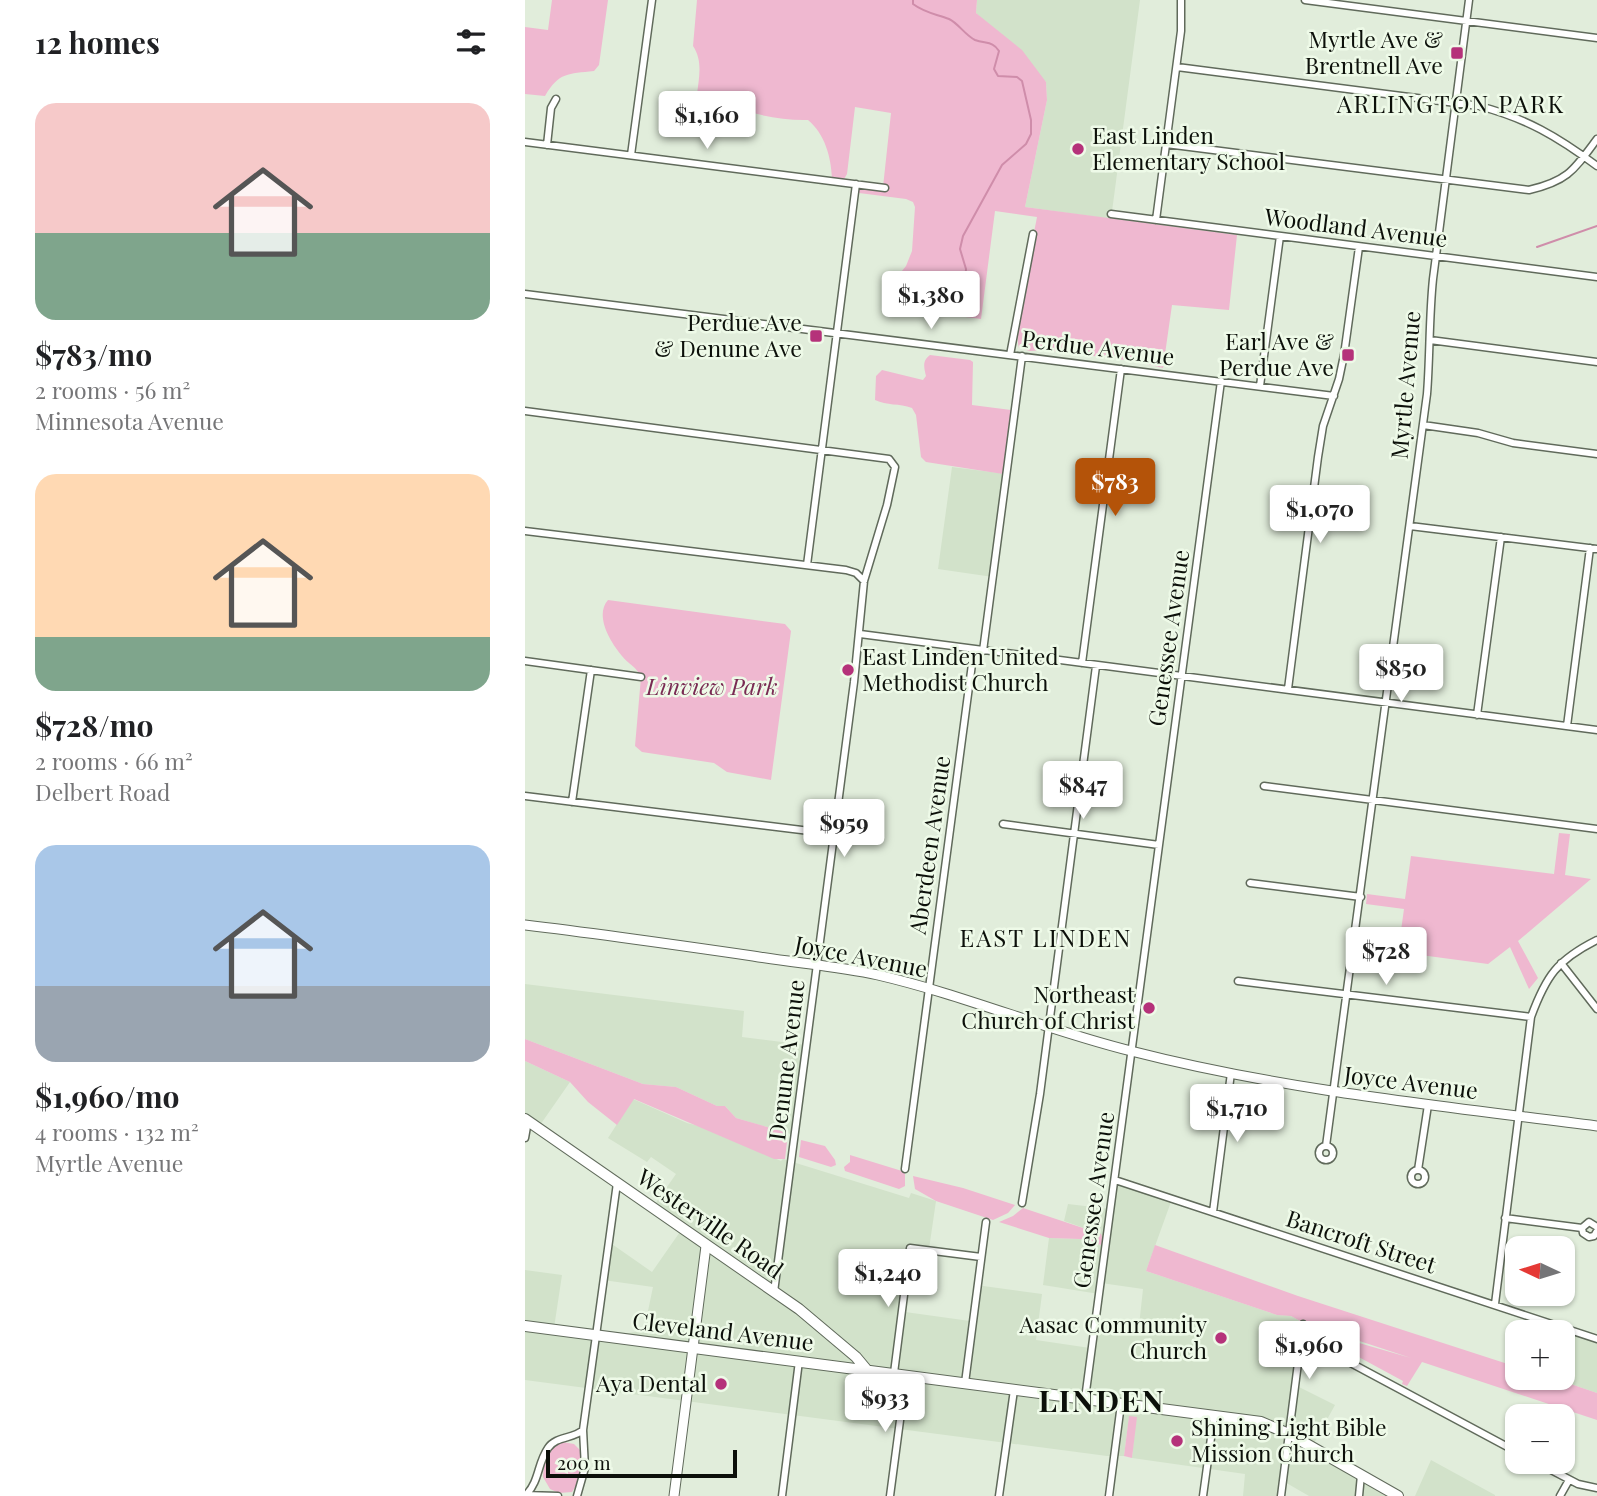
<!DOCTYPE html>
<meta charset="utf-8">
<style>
body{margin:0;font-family:"Playfair Display",serif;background:#f2f2f2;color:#202124;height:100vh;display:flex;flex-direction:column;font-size:26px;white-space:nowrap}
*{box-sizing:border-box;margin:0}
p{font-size:23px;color:#757577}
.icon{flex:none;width:38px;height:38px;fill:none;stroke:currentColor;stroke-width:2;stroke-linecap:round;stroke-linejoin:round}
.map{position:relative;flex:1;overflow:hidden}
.side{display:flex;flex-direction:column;background:#fff;width:525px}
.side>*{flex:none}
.needle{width:46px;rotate:274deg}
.tools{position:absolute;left:980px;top:1236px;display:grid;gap:14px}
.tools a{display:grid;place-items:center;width:70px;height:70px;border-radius:14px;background:#fff;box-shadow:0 2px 5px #0004;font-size:35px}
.scale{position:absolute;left:21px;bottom:18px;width:191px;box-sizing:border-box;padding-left:7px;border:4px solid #0c100a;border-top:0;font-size:19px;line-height:24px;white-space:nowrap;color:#0c100a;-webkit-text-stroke:5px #eefae8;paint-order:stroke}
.price{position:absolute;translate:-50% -60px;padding:0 16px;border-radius:7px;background:#fff;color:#222;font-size:23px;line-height:46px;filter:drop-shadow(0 2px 4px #0008)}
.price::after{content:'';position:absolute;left:50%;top:42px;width:21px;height:16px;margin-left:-10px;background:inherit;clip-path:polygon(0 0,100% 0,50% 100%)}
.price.selected{background:#b45309;color:#fff}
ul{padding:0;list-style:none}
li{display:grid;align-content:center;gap:14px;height:371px;padding:0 35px}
li span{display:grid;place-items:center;height:217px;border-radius:21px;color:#555}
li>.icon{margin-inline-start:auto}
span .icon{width:126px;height:126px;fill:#fffc;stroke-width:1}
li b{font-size:30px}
h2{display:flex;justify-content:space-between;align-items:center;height:84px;padding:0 35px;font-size:30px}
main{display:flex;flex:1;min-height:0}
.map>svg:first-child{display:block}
</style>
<main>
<section class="side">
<h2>12 homes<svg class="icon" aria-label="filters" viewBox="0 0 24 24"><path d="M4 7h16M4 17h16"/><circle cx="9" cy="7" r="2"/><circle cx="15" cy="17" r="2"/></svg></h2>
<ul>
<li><span style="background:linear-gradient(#f6c9c9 60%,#7fa58c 0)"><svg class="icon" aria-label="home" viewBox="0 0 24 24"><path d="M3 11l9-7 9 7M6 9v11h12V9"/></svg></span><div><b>$783/mo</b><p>2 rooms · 56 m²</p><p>Minnesota Avenue</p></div></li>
<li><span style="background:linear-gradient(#ffd9b3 75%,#7fa58c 0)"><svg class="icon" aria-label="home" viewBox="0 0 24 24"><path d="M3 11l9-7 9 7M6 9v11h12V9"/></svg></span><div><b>$728/mo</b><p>2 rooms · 66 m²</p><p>Delbert Road</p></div></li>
<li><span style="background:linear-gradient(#a9c7e8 65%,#9aa5b1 0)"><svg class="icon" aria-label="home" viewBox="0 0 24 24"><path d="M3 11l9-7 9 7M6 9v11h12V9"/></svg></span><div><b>$1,960/mo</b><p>4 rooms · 132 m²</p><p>Myrtle Avenue</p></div></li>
</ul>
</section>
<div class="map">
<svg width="1072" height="1496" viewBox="0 0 1072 1496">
<rect width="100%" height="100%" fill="#e1eddb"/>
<!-- built -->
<path fill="#d2e2ca" d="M452 0H615L586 219 500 207 522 100 521 82 451 13Z
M427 467 482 474 468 577 413 569Z
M0 984 219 1011 217 1037 281 1045 269 1135 211 1118 200 1106H192L151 1087 118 1084 0 1039Z
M0 1061 45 1082 13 1128 0 1119Z
M108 1099 162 1123 178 1127 256 1161 258 1159 384 1198 386 1193 411 1201 404 1249 380 1246 373 1311 445 1321 451 1285 517 1294 511 1340 565 1348 568 1329 613 1335 618 1289 576 1283 574 1294 518 1285 524 1238 555 1239 576 1245V1234L539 1221 543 1204 585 1209 589 1181 647 1199 621 1271 752 1315 766 1316 777 1322 770 1385 810 1405 787 1447 875 1496H784L758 1481 756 1496H718L720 1474 607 1458 611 1417H604L599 1456H582L0 1380V1270L37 1275 29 1328 85 1337 119 1330 128 1287 78 1280 84 1242 127 1272 157 1229 128 1207 151 1174 126 1157 122 1162 83 1138Z
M1044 1329 1072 1338V1393L1028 1378 1038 1377V1348Z
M906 1460 970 1495V1496H890Z"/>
<!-- green -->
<path fill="#efb8d0" d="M27 0H83L74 65 69 71C43 74 34 72 20 96L0 94V27L23 30Z
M172 0H452L451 13 497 50 521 82 522 100 500 207 712 235 704 310 647 305 638 368 609 361 520 350 505 351 494 348C487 325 507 245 512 217L470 211 456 319 401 312 388 301 372 297 364 287 381 266 387 251 390 207 388 202 381 199 334 193 333 188 336 186 358 187 366 113 330 107 322 174 319 179 307 178C306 157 300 134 283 120 246 121 210 108 175 98L172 94C174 77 178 61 168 46Z
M405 355 445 360 448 362 447 405 486 410 478 474 401 462 396 457 391 415 387 408C374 403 362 406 350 400L351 376 357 370 398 380 401 376C399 367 397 361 405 355Z
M83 600 260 624 266 631 246 780 202 772 189 763 117 752 110 746 116 677C112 667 103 664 97 656 86 643 69 616 83 600Z
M1034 833 1045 834 1040 875 1066 879 993 941 1013 978 1004 989 985 947 963 964 873 952 879 909 841 904 842 894 880 899 886 856 1029 874Z
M0 1039 118 1084 151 1087 192 1106H200L211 1118 263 1133 260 1159H249L109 1099 92 1125 63 1102 45 1082 0 1061Z
M276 1140 300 1146 310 1160 311 1165 306 1167 274 1157Z
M325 1155 377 1171 380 1174V1186L374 1189 320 1171 319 1167 325 1162Z
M388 1176 438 1188 490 1205 483 1213 468 1220 411 1201 390 1189Z
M498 1208 576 1234 578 1239 576 1245 555 1239 524 1238 474 1222 488 1216Z
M630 1245 773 1296 992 1367V1377H1025L1072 1393V1420L897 1362 882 1386 877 1384 878 1381 830 1355 834 1343 886 1358 777 1322 766 1316 752 1315 621 1271Z
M604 1416 612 1417 607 1458 599 1456Z
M37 1442 49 1444 56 1451C57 1467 56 1479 47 1492L34 1493 25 1489 18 1477C19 1462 23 1448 37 1442Z"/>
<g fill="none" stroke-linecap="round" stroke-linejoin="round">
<!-- stream -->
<path stroke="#cf8daa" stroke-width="2" d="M388 0V4C400 13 411 14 424 19 433 23 440 35 450 40 461 44 468 41 474 51L469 69 473 76 492 77 497 81 506 120V134L501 144 477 165 438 236 435 249 441 269 440 282 435 298
M1012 247 1072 226"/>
<defs>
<path id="street" d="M780 0 1072 38
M652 67 954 106C1001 118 1033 137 1072 166
M0 142 360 188
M641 144 1004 190C1043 181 1049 170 1072 139
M22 145 26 108 31 99
M106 155 127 0
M586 214 1072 277
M631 220 656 31V0
M0 294 809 396
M905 340 1072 362
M485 355 508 234
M735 386 755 236
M0 411 364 459 370 467 362 505 339 581 329 682 249 1292
M898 425 953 433 988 443 1072 454
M885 526 1072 549
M0 531 321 570 331 573 339 581
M282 565 331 184
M335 634 1072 730
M458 651 497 356
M0 661 116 677
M557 663 596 369
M763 689 793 457 798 426 814 379 819 355 834 247
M952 715 976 537
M1042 726 1065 548
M739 786 1072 829
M0 796 309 834
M47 802 66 670
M478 824 634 845
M725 883 836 897
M1036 963 1072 1009
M713 981 1006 1017
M0 1138 3 1121
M801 1146 902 394C905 356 904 318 908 279L944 0
M794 1153a7 7 0 1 1 14 0a7 7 0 1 1-14 0Z
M380 1169 449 649
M886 1177a7 7 0 1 1 14 0a7 7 0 1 1-14 0Z
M893 1170 903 1105
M590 1180 1072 1339
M497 1203 515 1094 571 666
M688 1212 706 1073
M980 1218 1057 1228
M1072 1227 1064 1222 1057 1228 1058 1233 1064 1237 1069 1236 1072 1231
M970 1304 1006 1017C1021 976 1032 960 1072 940
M776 1340 794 1346 992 1452
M369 1373 385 1248 456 1257
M440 1383 461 1222
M560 1399 696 381
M1009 1461 1053 1484 1072 1488
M0 1495 33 1496
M1 1495C15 1480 12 1464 23 1448 31 1436 48 1439 58 1430
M52 1496 60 1468 58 1430 92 1183
M257 1496 274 1361
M365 1496 381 1375
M474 1496 489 1390
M584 1496 596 1404
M678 1496 689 1416
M756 1496 778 1324
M834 1496 836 1475
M1035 1496 1044 1480"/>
<path id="secondary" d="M0 925C76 934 152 945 228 956 270 963 312 966 353 975 439 995 521 1030 606 1051 758 1090 916 1106 1072 1126
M149 1496 181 1246"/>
<path id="primary" d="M0 1119 274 1309 331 1357 341 1369
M0 1326 736 1422 764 1434 873 1496"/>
</defs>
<!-- street casing -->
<use href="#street" stroke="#606a5b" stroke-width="9"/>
<!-- secondary casing -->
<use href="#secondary" stroke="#606a5b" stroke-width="11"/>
<!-- primary casing -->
<use href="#primary" stroke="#606a5b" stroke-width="12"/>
<!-- street -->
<use href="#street" stroke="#fff" stroke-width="6"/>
<!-- secondary -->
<use href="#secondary" stroke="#fff" stroke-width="9"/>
<!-- primary -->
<use href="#primary" stroke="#fff" stroke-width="10"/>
</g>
<!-- markers -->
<g fill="#b5327a" stroke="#eefae8" stroke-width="2.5">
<rect x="925" y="46" width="14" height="14" rx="3.5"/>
<circle cx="553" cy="149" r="7"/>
<rect x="284" y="329" width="14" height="14" rx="3.5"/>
<rect x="816" y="348" width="14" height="14" rx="3.5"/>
<circle cx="323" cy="670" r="7"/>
<circle cx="624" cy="1008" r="7"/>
<circle cx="696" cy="1338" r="7"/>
<circle cx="196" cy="1384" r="7"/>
<circle cx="652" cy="1441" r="7"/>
</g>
<g text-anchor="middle" stroke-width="5" stroke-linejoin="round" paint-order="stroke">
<!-- poi labels -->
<g font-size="23" fill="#0c100a" stroke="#eefae8" text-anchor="end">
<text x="918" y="48">Myrtle Ave &amp;<tspan x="918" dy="26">Brentnell Ave</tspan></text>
<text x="567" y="144" text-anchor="start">East Linden<tspan x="567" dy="26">Elementary School</tspan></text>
<text x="277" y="331">Perdue Ave<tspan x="277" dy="26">&amp; Denune Ave</tspan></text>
<text x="809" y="350">Earl Ave &amp;<tspan x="809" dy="26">Perdue Ave</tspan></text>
<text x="337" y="665" text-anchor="start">East Linden United<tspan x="337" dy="26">Methodist Church</tspan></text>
<text x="610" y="1003">Northeast<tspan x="610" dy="26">Church of Christ</tspan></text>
<text x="682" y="1333">Aasac Community<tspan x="682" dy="26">Church</tspan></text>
<text x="182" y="1392">Aya Dental</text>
<text x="666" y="1436" text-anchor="start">Shining Light Bible<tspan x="666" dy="26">Mission Church</tspan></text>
</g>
<!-- street labels -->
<g font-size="23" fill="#0c100a" stroke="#eefae8">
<text transform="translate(831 228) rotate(7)" y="8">Woodland Avenue</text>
<text transform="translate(573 348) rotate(7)" y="8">Perdue Avenue</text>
<text transform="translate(881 385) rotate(-85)" y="8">Myrtle Avenue</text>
<text transform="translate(644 638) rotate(-82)" y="8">Genessee Avenue</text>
<text transform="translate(405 845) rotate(-82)" y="8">Aberdeen Avenue</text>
<text transform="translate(336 957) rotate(11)" y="8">Joyce Avenue</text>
<text transform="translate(262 1060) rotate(-83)" y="8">Denune Avenue</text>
<text transform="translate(886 1083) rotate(7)" y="8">Joyce Avenue</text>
<text transform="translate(569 1200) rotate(-82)" y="8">Genessee Avenue</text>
<text transform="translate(185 1224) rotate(35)" y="8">Westerville Road</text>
<text transform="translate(836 1242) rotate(18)" y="8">Bancroft Street</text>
<text transform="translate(198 1332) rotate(7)" y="8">Cleveland Avenue</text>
</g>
<!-- park labels -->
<g font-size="23" font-style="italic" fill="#792b53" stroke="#eefae8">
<text x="187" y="695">Linview Park</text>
</g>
<!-- neighbourhood labels -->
<g font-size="24" letter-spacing="2" fill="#0c100a" stroke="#eefae8">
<text x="926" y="113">ARLINGTON PARK</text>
<text x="521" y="947">EAST LINDEN</text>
</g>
<!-- district labels -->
<g font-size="30" font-weight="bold" letter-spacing="2" fill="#0c100a" stroke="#eefae8">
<text x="577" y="1412">LINDEN</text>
</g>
</g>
</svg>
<div class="tools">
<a><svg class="needle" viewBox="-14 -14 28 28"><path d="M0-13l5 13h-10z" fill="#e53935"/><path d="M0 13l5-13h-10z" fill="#757577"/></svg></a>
<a>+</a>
<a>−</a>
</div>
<div class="scale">200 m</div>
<b class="price" style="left:182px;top:151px">$1,160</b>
<b class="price" style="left:406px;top:331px">$1,380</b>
<b class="price selected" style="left:590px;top:518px">$783</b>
<b class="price" style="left:795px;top:545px">$1,070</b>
<b class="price" style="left:876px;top:704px">$850</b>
<b class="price" style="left:558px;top:821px">$847</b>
<b class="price" style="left:319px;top:859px">$959</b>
<b class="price" style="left:861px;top:987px">$728</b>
<b class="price" style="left:712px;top:1144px">$1,710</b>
<b class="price" style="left:363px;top:1309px">$1,240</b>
<b class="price" style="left:784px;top:1381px">$1,960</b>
<b class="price" style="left:360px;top:1434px">$933</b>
</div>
</main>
